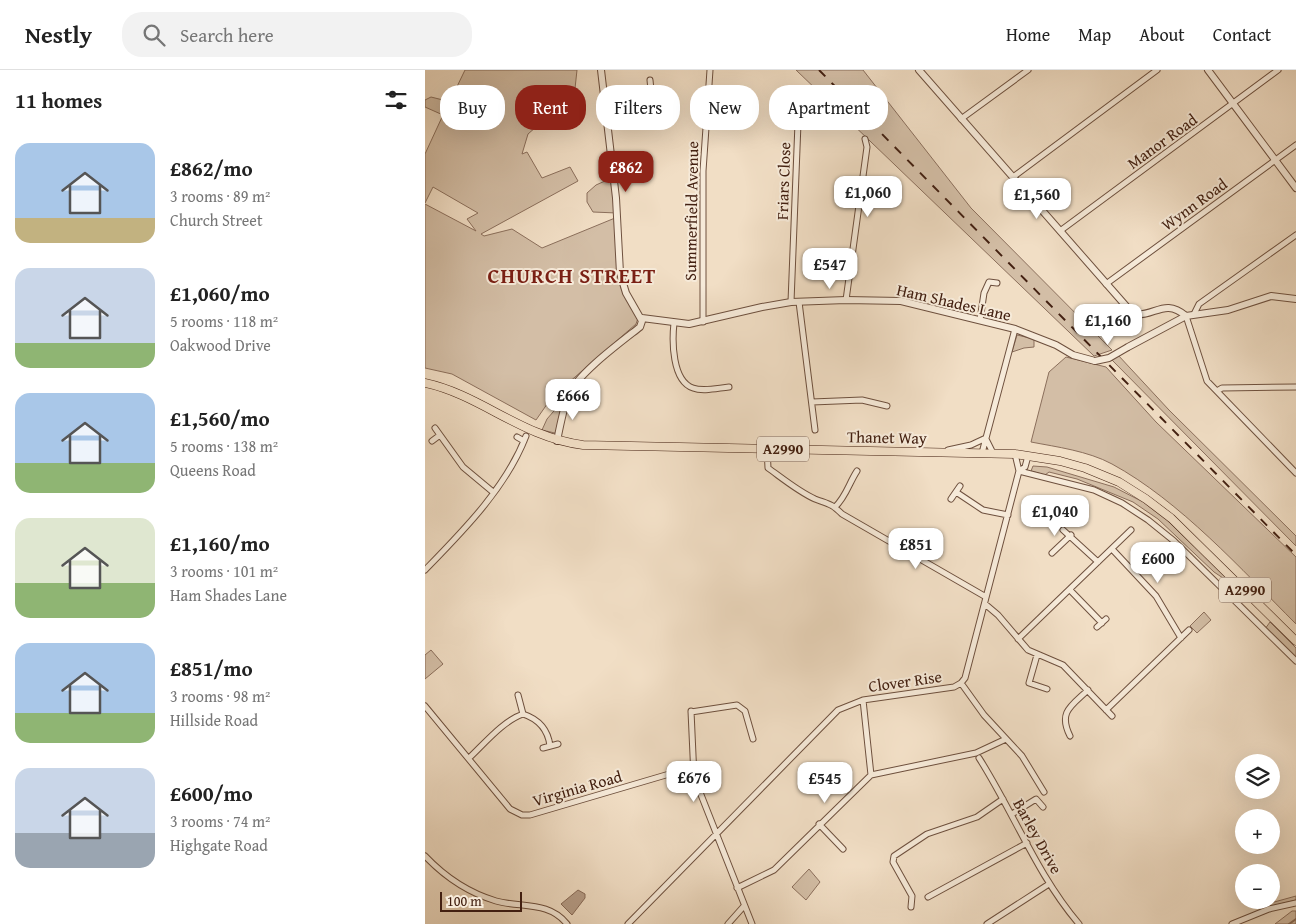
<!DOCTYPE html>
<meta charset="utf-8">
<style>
body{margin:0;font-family:"Gentium Book Plus",serif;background:#f2f2f2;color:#222;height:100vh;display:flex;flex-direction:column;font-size:19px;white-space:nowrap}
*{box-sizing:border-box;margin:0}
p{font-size:16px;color:#767676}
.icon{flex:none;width:28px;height:28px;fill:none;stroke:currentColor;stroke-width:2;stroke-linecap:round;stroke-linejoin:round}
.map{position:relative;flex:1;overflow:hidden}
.drawer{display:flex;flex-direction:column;background:#fff;width:425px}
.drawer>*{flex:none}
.hud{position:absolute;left:15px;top:15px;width:475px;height:45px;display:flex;gap:10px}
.fabs{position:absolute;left:810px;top:684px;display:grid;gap:10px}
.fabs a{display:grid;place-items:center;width:45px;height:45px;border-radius:50%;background:#fff;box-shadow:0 5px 20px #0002;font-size:25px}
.scale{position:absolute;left:15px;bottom:12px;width:82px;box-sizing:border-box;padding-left:5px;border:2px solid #432011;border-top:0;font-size:14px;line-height:18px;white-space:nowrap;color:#432011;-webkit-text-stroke:4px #f6ead9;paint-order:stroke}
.price{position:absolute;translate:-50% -42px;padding:0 11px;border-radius:10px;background:#fff;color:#222;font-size:16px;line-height:32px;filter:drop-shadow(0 1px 2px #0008)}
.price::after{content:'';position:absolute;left:50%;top:30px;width:15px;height:11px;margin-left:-8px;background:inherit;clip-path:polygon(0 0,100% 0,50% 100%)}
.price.on{background:#8f2418;color:#fff}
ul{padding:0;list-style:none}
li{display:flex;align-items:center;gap:15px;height:125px;padding:0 15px}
li span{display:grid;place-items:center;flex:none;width:140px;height:100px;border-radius:15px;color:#555}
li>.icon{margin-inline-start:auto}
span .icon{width:60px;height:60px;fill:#fffc;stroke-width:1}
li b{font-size:21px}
h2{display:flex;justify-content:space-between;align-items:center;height:60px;padding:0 15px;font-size:21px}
.tag{padding:0 18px;border-radius:20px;background:#fff;box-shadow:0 5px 20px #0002;font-size:18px;line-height:45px}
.tag.on{background:#8f2418;color:#fff}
header{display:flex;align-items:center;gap:30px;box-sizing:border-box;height:70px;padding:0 25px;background:#fff;border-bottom:1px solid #e0e0e0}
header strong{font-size:24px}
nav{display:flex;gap:28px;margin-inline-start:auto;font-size:18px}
.search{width:350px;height:45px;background:#f2f2f2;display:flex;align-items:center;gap:12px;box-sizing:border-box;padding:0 18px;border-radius:20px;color:#767676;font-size:19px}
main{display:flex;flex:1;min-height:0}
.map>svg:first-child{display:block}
</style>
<header>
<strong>Nestly</strong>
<div class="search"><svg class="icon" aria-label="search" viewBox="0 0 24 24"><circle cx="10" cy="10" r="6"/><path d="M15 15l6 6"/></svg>Search here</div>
<nav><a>Home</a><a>Map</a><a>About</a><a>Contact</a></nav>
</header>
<main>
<section class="drawer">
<h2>11 homes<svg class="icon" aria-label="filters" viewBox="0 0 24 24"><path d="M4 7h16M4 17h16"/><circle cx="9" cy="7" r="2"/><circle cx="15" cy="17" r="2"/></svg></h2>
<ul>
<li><span style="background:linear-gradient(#a9c7e8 75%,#c2b280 0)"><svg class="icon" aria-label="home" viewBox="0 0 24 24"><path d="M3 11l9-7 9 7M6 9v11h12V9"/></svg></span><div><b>£862/mo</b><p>3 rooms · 89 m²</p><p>Church Street</p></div></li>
<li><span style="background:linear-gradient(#c9d6e8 75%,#8fb573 0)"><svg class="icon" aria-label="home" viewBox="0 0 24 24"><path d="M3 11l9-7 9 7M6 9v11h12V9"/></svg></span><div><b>£1,060/mo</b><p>5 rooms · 118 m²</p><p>Oakwood Drive</p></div></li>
<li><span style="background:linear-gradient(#a9c7e8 70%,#8fb573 0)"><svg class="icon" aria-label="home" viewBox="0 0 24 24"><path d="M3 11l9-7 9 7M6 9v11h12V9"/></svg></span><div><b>£1,560/mo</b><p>5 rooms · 138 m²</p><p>Queens Road</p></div></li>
<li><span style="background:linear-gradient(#dfe7d0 65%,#8fb573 0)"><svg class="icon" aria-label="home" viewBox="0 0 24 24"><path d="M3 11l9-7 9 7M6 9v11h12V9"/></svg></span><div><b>£1,160/mo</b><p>3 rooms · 101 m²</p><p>Ham Shades Lane</p></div></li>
<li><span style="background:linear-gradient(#a9c7e8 70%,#8fb573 0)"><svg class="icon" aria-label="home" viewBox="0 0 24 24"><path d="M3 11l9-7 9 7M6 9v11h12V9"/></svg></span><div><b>£851/mo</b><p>3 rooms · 98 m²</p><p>Hillside Road</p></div></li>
<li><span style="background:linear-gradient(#c9d6e8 65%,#9aa5b1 0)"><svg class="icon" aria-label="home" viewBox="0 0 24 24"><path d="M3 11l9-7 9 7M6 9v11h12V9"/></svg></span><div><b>£600/mo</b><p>3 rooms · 74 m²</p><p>Highgate Road</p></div></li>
</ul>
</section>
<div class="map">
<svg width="871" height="854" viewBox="0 0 871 854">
<rect width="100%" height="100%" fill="#f1dec5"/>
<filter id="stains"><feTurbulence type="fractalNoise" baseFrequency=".004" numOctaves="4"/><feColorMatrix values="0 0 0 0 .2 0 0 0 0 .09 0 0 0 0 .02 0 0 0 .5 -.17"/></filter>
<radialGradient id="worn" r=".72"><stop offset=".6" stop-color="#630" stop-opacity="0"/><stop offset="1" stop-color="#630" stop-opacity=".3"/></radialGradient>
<!-- green -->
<path fill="#d3bea6" stroke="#8b6f5c" d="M40 0H152L148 37 119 50 103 64 97 84 102 82 117 108 145 97 153 111 56 164 59 166 87 159 117 178 190 148 196 218 213 248 211 254 127 327 111 350 27 304 0 298V134L51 161 42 149 53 143 8 117 0 133V84L18 45 0 37V30L6 27 22 31 26 29Z
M371 0H438L546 138 687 280 669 286Z
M189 107 192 143 168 142 162 132V123L171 115Z
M592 265 609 269V277L599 278 587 282Z
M693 285 744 340 871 466V476L686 289Z
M641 287 681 297 731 352 871 487V554C817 500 755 431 687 394 663 381 632 377 606 372L624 302Z
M147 320 134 364 117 360 122 349Z
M608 396 622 397 689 417 718 432 744 452 813 518 789 502 733 449 708 432 652 409 624 402 620 405 606 401Z
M779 542 786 550 772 563 765 556Z
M845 552 871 578V589L840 559Z
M6 580 18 594 0 609V585Z
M384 799 395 812 381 830 367 817Z
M871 826V830L843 837 842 834Z
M867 841H871V854H850Z"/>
<!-- water -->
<path fill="#b69d88" stroke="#886b58" d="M153 820 160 824V828L147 845 136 834Z"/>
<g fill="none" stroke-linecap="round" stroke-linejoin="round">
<!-- stream -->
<path stroke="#886b58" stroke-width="2" d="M864 854 871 849"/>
<defs>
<path id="minor" d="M226 20 233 19
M353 27 373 53 366 232
M182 38 204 36 219 31 226 20 225 10
M536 49 603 0
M588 107 732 0
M635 161 853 0
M681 214 871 75
M421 230 442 77 440 69
M374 232 390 360
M769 244 774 234 871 165
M761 246 782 311 871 403
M555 250 559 223 564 212 572 213
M278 252V101L285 0
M249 253C247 271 247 311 268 318 278 322 293 318 304 317
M792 321 797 318 871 317
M387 332 437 330 462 336
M10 358 38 397 68 422
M92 367 99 371
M561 369 568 383
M7 371 15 365
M342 378 343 398C357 408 374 422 390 429 403 434 406 433 417 444L561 527
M523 380 546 375 561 368
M557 383 590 259
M594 401 669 420 697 433 723 450 749 471 871 591
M594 401 600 397 603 386
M531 422 558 440 583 445
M526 429 535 416
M410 437C421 427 424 413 432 401
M638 460 673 492
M687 479 731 526 756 568
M627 483 646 465
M0 500C38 461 81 418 101 366
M645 520 677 553
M560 534 573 545 603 580 638 595 687 646
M672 557 681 549
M593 569 706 460
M612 585 604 613 622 619
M536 613 559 645 597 686 619 722
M93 625 98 644
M0 636 85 739 97 745H105L268 697
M681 640 764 560
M266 641 269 707 327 854
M266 642 312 635 320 641 328 669
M645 666C633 642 646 636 663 620
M118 678 133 674
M44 688C60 673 78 651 98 644 113 649 123 659 125 676
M554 688C589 743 612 805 654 854
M446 705 551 683 581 669
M587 744 611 729 618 737
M394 754 418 779
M0 786C19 806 44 823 71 831 96 838 124 831 142 854
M312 818 349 800 446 705 438 630
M503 827 602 773
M486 837 487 826 468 792 469 786 502 764 552 747 578 729
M203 854 413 640 438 630 529 617 536 613 540 608 594 401 590 384
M303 854 319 836
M562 854 624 814
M807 854 844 839 871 833"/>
<path id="tertiary" d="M494 0 708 244C729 248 739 227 761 246
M783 0 871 118
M217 248 264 254 337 237 366 232 421 230 476 231 590 259 631 275 648 285 670 291
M703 277 761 246 803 240 846 226 871 229
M132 371C135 356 138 340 143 326 152 304 196 272 215 257L217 251 201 223 195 203 191 128 176 0"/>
<path id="primary" d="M0 313C56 325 96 367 158 375L590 384 635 391 660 398 694 412 721 429 746 448 871 571"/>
</defs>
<!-- minor casing -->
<use href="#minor" stroke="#6e503e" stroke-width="7"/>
<!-- tertiary casing -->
<use href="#tertiary" stroke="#6e503e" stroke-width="8"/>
<!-- primary casing -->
<use href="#primary" stroke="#432011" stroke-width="9"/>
<!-- minor -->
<use href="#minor" stroke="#f6ead9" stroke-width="5"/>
<!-- tertiary -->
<use href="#tertiary" stroke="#f6ead9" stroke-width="6"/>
<!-- primary -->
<use href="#primary" stroke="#f1dec5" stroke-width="8"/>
<!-- rail -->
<path stroke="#432011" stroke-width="2" stroke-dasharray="9 9" stroke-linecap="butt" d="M394 0 871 485"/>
<defs>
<path id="tertiary-bridge" d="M670 291 684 288 703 277"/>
</defs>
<!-- tertiary-bridge casing -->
<use href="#tertiary-bridge" stroke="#6e503e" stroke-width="8" stroke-linecap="butt"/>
<!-- tertiary-bridge -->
<use href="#tertiary-bridge" stroke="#f6ead9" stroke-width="6"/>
</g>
<g text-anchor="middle" stroke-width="4" stroke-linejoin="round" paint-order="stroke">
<!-- shield labels -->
<g fill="#f6ead9" stroke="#795d4d" stroke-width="1">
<rect x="332" y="366.5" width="52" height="25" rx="4"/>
<rect x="794" y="507.5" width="52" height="25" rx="4"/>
</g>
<g font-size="15" font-weight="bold" fill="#432011">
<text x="358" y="384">A2990</text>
<text x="820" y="525">A2990</text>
</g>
<!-- street labels -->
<g font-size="16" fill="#432011" stroke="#f6ead9">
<text transform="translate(737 71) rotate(-36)" y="6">Manor Road</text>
<text transform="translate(358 111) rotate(-88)" y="6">Friars Close</text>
<text transform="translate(769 134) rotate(-36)" y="6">Wynn Road</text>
<text transform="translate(266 141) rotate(-89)" y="6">Summerfield Avenue</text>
<text transform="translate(529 232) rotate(13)" y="6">Ham Shades Lane</text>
<text transform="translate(462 367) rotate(1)" y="6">Thanet Way</text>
<text transform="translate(480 611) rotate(-8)" y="6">Clover Rise</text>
<text transform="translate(152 718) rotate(-16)" y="6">Virginia Road</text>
<text transform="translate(613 766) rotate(61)" y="6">Barley Drive</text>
</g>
<!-- district labels -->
<g font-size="21" font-weight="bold" letter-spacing="1" fill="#7a1f14" stroke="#f6ead9">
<text x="147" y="213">CHURCH STREET</text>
</g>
</g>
<rect width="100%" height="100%" filter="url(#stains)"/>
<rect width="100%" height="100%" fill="url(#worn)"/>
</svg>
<div class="fabs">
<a><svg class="icon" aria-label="layers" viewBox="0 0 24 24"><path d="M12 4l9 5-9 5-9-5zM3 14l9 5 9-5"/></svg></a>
<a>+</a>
<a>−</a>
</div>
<div class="scale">100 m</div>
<b class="price on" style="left:201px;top:123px">£862</b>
<b class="price" style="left:443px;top:148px">£1,060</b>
<b class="price" style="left:612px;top:150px">£1,560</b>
<b class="price" style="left:405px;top:220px">£547</b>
<b class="price" style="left:683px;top:276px">£1,160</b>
<b class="price" style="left:148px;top:351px">£666</b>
<b class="price" style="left:630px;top:467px">£1,040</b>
<b class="price" style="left:491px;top:500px">£851</b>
<b class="price" style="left:733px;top:514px">£600</b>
<b class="price" style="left:269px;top:733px">£676</b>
<b class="price" style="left:400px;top:734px">£545</b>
<div class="hud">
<a class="tag">Buy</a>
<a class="tag on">Rent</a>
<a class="tag">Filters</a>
<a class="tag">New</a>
<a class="tag">Apartment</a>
</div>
</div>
</main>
